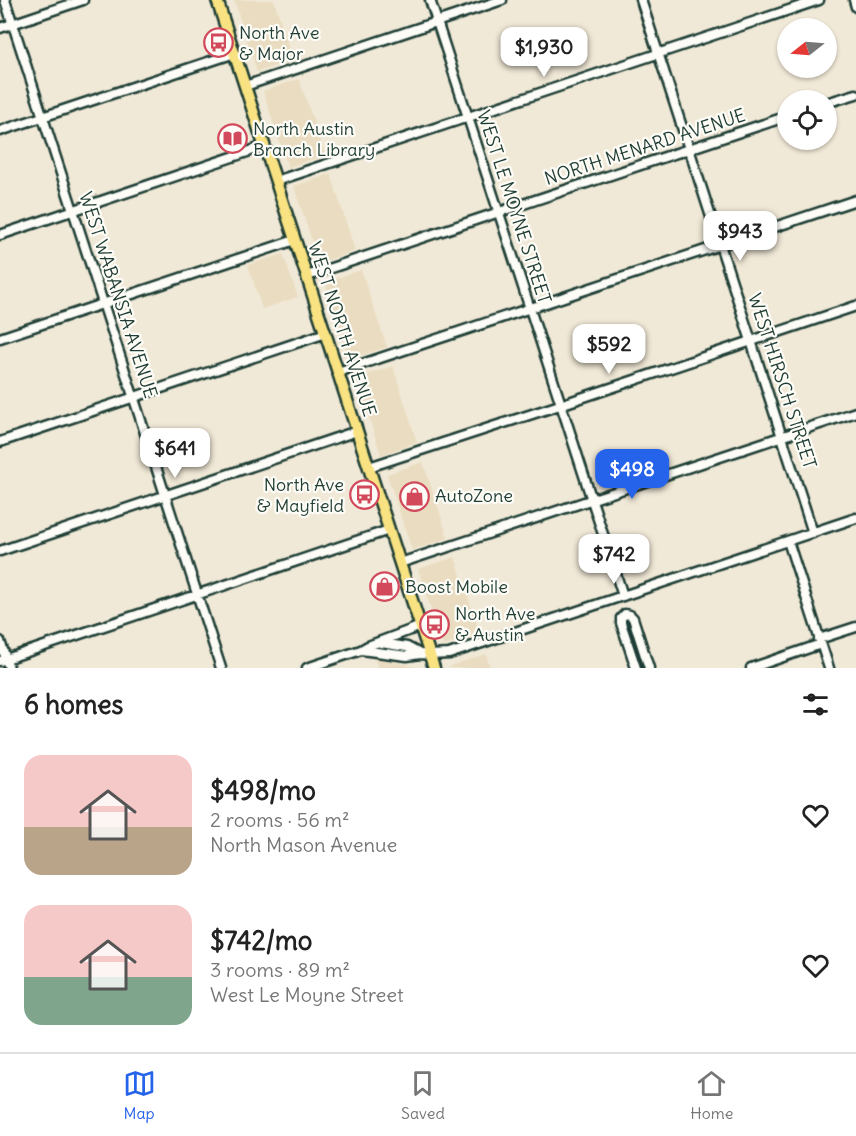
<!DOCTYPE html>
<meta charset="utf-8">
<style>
body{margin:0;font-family:Delius,sans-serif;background:#f6f6f6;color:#222;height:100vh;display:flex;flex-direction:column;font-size:22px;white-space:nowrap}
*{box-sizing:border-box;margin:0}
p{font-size:20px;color:#767676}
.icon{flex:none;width:33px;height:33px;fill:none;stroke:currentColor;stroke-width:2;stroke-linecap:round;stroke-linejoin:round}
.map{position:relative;height:668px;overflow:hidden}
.side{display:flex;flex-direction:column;background:#fff;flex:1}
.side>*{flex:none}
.needle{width:39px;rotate:253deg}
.buttons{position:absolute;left:777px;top:18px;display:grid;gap:12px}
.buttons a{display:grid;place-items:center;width:60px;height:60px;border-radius:50%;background:#fff;box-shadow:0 2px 4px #0004;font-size:30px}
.price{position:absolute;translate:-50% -51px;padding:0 14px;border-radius:12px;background:#fff;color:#222;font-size:20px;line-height:39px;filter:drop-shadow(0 2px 3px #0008)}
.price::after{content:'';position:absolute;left:50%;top:36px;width:18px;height:14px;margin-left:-9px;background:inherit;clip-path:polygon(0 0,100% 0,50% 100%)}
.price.current{background:#2563eb;color:#fff}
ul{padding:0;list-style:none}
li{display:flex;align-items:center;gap:18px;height:150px;padding:0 24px}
li span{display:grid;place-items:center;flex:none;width:168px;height:120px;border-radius:18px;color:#555}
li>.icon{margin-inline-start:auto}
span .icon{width:72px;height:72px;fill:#fffc;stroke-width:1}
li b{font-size:26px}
h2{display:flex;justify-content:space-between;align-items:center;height:72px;padding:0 24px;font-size:26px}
.dock{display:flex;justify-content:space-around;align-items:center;height:84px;border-top:2px solid #e0e0e0;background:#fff;font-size:16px;color:#767676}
.dock a{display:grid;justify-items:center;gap:3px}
.dock .current{color:#2563eb}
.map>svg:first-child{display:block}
</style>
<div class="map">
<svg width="856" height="668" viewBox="0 0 856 668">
<defs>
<pattern id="grass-dots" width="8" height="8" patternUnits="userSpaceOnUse" patternTransform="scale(1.5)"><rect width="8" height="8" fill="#a7dda0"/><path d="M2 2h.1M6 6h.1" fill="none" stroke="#8fbf8a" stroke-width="1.8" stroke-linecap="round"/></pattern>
</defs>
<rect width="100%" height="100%" fill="#f1e9d7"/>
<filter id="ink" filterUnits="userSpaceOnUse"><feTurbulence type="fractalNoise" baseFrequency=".0167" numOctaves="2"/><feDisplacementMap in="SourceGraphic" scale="12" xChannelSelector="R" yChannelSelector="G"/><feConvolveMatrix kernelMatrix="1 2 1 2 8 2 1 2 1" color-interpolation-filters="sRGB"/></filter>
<g filter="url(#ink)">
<!-- built -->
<path fill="#e9dcc0" d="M234 0H274L293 60 257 72Z
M299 79 325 155 288 167 263 91Z
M331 174 355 251 319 263 294 186Z
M283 254 298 297 262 309 248 265Z
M361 270 387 347 350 359 325 282Z
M393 366 417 442 381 455 356 378Z
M423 462 448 538 412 550 387 474Z
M455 557 480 634 443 646 418 569Z
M486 654 490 668H450V666Z
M374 657 419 668H378Z"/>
<!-- grass -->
<path fill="url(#grass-dots)" stroke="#638d6a" stroke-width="1.5" d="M626 619H629L646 668H638L623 620Z"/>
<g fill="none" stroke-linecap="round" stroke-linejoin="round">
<defs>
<path id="minor" d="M5 0 221 668
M430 0 623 596
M641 0 813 533
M854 0 856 7
M0 28 83 0
M245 86 502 0
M826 103 856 94
M0 131 235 53
M276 181 819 0
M0 235 265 146
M307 276 788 116
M0 338 295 240
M338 372 856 200
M0 442 326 333
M369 467 569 402 856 306
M788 541 829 668
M0 551 357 431
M400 563 856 412
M819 639 856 627
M0 641 9 668
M381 643 407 647 420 654
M361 650 407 656 420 654 430 655 449 654 856 518
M0 661 389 530
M307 668 361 650 368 646 421 626
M636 668 621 623V618L625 614 630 615 633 618 649 668
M751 668 821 644"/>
<path id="major" d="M217 0 434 668"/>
</defs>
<!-- minor casing -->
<use href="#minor" stroke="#1f3d34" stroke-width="13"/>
<!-- major casing -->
<use href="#major" stroke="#1f3d34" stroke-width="15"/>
<!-- minor -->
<use href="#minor" stroke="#fdfcf7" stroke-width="8"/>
<!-- major -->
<use href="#major" stroke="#f8e281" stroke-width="10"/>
</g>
</g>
<!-- icons -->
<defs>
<symbol id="bus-ring" viewBox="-11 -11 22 22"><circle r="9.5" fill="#fdfcf7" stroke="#d1495b" stroke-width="1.5"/><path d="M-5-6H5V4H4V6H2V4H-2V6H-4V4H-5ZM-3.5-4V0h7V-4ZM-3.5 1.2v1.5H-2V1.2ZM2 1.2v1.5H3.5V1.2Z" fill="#d1495b"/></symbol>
<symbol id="library-ring" viewBox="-11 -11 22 22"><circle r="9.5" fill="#fdfcf7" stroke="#d1495b" stroke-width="1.5"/><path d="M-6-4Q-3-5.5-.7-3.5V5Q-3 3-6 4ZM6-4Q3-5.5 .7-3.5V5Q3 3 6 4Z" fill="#d1495b"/></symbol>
<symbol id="shop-ring" viewBox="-11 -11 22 22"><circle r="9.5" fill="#fdfcf7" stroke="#d1495b" stroke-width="1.5"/><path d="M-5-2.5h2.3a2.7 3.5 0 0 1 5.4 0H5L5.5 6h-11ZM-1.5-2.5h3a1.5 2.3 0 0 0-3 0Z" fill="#d1495b"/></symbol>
</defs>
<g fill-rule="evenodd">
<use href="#bus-ring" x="202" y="26" width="33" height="33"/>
<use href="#library-ring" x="216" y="122" width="33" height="33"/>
<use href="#bus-ring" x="348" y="478" width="33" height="33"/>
<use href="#shop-ring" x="398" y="480" width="33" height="33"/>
<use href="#shop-ring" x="368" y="570" width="33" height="33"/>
<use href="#bus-ring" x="418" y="608" width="33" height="33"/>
</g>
<g text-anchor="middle" stroke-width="4.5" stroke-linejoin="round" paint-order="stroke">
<!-- poi labels -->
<g font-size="18" fill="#1f3d34" stroke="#fdfcf7" text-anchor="start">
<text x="239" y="39">North Ave<tspan x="239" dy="21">&amp; Major</tspan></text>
<text x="253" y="135">North Austin<tspan x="253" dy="21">Branch Library</tspan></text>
<text x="344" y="491" text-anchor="end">North Ave<tspan x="344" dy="21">&amp; Mayfield</tspan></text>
<text x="435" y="502">AutoZone</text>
<text x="405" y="593">Boost Mobile</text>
<text x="455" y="620">North Ave<tspan x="455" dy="21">&amp; Austin</tspan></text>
</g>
<!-- street labels -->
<g font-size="18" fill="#1f3d34" stroke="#fdfcf7">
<text transform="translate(645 147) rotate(-18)" y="6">NORTH MENARD AVENUE</text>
<text transform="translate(514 207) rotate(72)" y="6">WEST LE MOYNE STREET</text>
<text transform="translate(118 295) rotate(72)" y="6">WEST WABANSIA AVENUE</text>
<text transform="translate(342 329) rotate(72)" y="6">WEST NORTH AVENUE</text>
<text transform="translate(782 381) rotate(72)" y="6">WEST HIRSCH STREET</text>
</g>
</g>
</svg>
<div class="buttons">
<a><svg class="needle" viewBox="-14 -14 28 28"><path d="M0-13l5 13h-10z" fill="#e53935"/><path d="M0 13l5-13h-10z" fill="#767676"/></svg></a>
<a><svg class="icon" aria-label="locate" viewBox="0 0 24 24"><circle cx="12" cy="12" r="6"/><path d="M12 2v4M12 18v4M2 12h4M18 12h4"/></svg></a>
</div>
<b class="price" style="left:544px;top:78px">$1,930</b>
<b class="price" style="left:740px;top:262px">$943</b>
<b class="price" style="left:609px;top:375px">$592</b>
<b class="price" style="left:175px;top:479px">$641</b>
<b class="price current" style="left:632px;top:500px">$498</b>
<b class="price" style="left:614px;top:585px">$742</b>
</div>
<section class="side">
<h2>6 homes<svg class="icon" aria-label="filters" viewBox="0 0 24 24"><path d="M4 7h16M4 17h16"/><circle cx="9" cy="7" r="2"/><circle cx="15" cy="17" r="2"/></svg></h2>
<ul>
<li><span style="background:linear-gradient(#f6c9c9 60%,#b9a48a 0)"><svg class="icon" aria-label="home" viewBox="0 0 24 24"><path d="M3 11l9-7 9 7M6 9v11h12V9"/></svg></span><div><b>$498/mo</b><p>2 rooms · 56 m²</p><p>North Mason Avenue</p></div><svg class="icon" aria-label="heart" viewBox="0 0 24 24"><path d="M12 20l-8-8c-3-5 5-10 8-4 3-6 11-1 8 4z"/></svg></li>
<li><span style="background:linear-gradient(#f6c9c9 60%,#7fa58c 0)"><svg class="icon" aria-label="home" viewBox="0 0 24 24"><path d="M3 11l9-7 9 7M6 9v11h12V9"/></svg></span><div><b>$742/mo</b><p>3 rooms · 89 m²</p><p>West Le Moyne Street</p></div><svg class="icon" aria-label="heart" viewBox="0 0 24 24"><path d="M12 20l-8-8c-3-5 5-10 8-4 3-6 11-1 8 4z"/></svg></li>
</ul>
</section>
<nav class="dock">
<a class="current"><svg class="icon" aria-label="map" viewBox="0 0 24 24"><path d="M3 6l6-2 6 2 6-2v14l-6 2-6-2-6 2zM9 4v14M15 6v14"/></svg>Map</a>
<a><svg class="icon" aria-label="saved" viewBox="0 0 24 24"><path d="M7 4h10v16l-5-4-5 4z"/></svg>Saved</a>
<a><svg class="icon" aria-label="home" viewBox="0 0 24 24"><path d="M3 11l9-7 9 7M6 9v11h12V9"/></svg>Home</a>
</nav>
